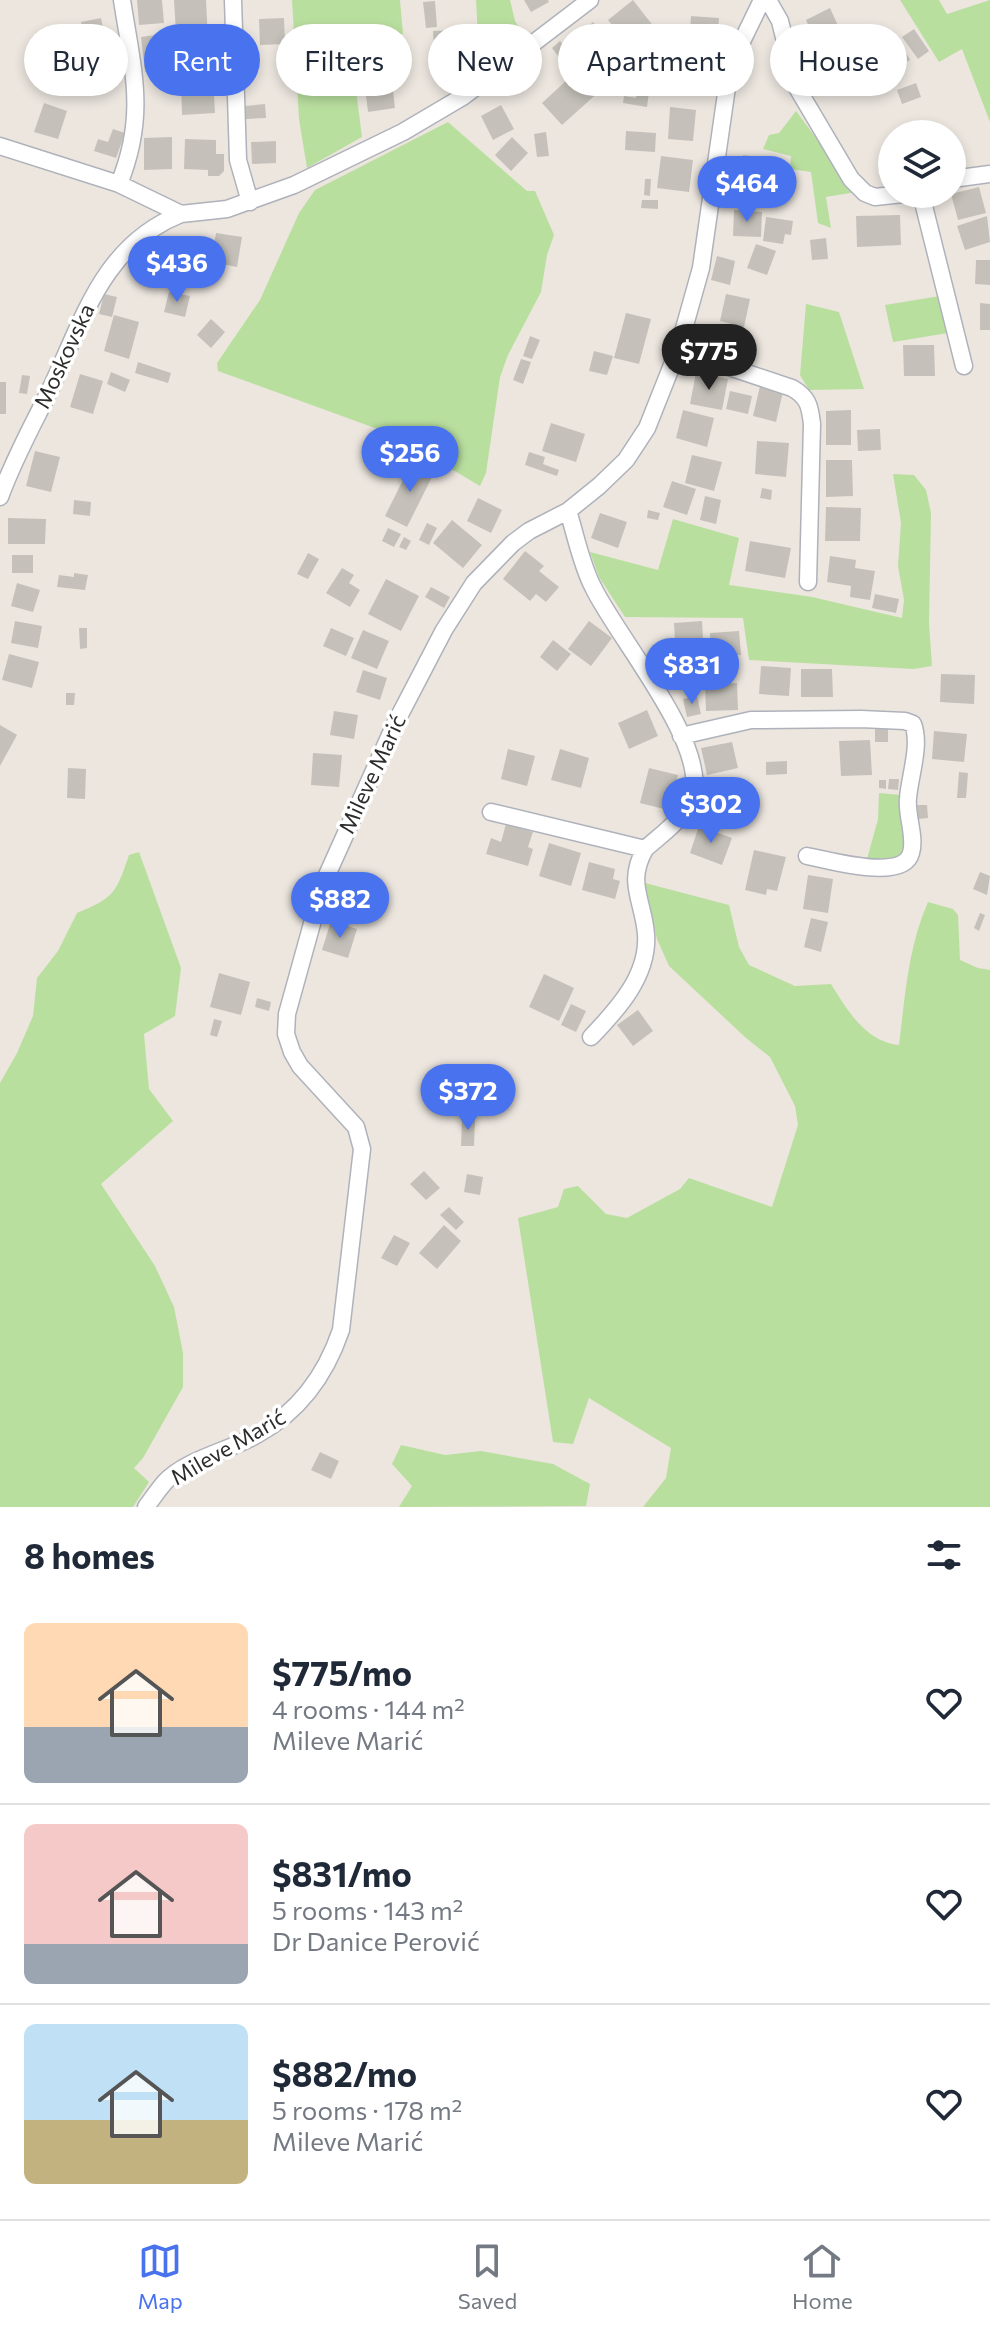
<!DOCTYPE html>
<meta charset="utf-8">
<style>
body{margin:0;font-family:Commissioner,sans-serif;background:#f2f2f3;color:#1f2937;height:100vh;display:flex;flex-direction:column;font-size:30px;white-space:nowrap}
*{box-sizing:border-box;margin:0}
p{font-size:26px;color:#747a83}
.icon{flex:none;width:44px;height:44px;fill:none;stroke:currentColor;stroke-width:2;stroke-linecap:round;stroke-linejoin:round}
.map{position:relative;height:1507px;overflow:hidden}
.panel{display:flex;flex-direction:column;background:#fff;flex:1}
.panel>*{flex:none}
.banner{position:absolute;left:24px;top:24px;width:942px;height:72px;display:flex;gap:16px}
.controls{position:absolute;left:878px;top:120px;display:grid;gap:16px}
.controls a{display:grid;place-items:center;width:88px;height:88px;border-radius:50%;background:#fff;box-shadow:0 4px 12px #0003;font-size:40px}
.price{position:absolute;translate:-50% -68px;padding:0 18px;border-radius:28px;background:#4972ef;color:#fff;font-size:26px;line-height:52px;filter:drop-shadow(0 2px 4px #0008)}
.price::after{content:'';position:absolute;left:50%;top:48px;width:24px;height:18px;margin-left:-12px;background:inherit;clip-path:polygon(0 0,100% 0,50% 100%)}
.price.selected{background:#222;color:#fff}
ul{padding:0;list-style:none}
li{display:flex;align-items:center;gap:24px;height:200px;padding:0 24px}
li+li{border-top:2px solid #e0e1e3}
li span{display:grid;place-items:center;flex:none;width:224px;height:160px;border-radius:12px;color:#555}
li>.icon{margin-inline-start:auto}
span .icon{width:96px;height:96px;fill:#fffc;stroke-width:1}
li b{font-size:34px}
h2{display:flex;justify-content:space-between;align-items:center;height:96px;padding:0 24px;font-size:34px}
.tag{padding:0 28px;border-radius:36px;background:#fff;box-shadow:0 4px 12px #0003;font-size:28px;line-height:72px}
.tag.selected{background:#4972ef;color:#fff}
.menu{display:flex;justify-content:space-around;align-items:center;height:112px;border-top:2px solid #e0e1e3;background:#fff;font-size:22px;color:#747a83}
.menu a{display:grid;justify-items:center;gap:4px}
.menu .selected{color:#4972ef}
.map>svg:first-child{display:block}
</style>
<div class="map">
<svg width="990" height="1507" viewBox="0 0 990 1507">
<rect width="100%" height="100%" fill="#ece6df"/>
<!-- green -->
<path fill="#b9df9f" d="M292 0H400L403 34 350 43 362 137 307 168 299 119Z
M476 0H510L515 21 524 36 480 74Z
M900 0H939L947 14 990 0V122L962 49 939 62Z
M796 111 856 192 826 197 831 228 818 223 811 172 790 169 791 156 763 149 769 135 779 133Z
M448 122 527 191H535L554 235 547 255 541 292 508 355 500 377 486 473 480 486 394 435 218 371 217 363 260 300 299 213 315 190Z
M940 296 948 333 893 342 885 305Z
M806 304 839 312 864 389 809 390 800 375Z
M893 474 914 475 926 490 931 513 929 623 932 666 914 669 749 660 743 618 625 617 599 577 590 552 658 570 673 519 739 538 729 585 812 597 902 618 904 600 898 566 901 523Z
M879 793 901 795 904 849C896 864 881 861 867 859L878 819Z
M139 852 181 968 175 1016 144 1034 149 1089 173 1121 101 1184 155 1266 174 1307 183 1353V1387L143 1458 134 1468 149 1482 133 1507H0V1083L17 1053 33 1016 37 978 58 951 77 913C114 898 116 893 129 855Z
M645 883 729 905 739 947 749 965 795 986 831 984C847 1010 866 1042 899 1045 905 997 908 947 928 902L953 909 958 915 960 960 978 968 990 970V1507H643L666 1478 671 1448 589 1398 573 1444 553 1442 518 1218 558 1207 564 1189 578 1186 606 1214 627 1218 680 1189 689 1178 772 1207 798 1125 795 1106 770 1057 746 1038 669 966 657 939Z
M401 1445 445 1455 481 1451 553 1464 590 1484 586 1506 399 1507 412 1486 392 1464Z"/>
<!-- building -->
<path fill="#c5c1ba" d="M137 0H162L164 23 139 25Z
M174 0H206L208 40 192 41 193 49 177 50Z
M524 0H548L549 2 531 12Z
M633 0 654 27 630 47 608 20Z
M435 1 437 27 426 28 423 2Z
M830 8 846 43 830 51 827 45 819 49 806 20Z
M691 16 719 18 717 50 689 48Z
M101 18 110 63 82 68 75 30 82 28 81 22Z
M284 18 285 44 260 45 259 19Z
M593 22 612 43 594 59 575 38Z
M914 29 929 51 918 59 902 37Z
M458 30 459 61 435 63 433 31Z
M163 34 168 69 145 72 141 37Z
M898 38 910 60 890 71 878 49Z
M560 41 574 59 565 65 552 48Z
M576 45 596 65 590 71 571 50Z
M360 52H373V61L360 62Z
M191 54 192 70 177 71 176 55Z
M670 62 690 65 689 70 701 72 697 94 666 88Z
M391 66V76L368 77 367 68Z
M581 67 602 89 562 125 542 103Z
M639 76 651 77 647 107 623 103 624 96 636 98Z
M213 78 215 113 182 115 181 80Z
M916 83 921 97 902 104 897 90Z
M393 91 395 108 368 112 366 95Z
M44 103 67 111 58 139 34 132Z
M265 104 266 118 246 119 245 106Z
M501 105 514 129 493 140 481 116Z
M670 107 696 110 693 141 668 139Z
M113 129 125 133 116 158 94 151 98 139 108 142Z
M626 131 656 133 655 152 625 150Z
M546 132 549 156 537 157 534 134Z
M172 137V169L144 170V138Z
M512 137 528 153 511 171 495 155Z
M185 139 216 140V154H224V171L219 176H208V170L184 169Z
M276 141V163L252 164 251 142Z
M743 155 764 158 760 182 739 179Z
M661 156 693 160 689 192 657 188Z
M770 167 783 168 780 189 767 187Z
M645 179H651L650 196 644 195Z
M979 187 986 213 958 220 951 194Z
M762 193 773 194 771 208 760 206Z
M642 200H658V209L641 208Z
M734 210 762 212 761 237 733 236Z
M900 215 901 245 857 247 856 216Z
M987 216 990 242 965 250 957 226Z
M766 217 793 221 791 235 785 234 783 244 763 241Z
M216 233 242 237 237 267 211 262Z
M826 238 828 259 812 260 810 240Z
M756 244 776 251 767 275 747 268Z
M717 256 735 261 730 285 711 280Z
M976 260H990V285L975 284Z
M169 292 190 296 185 317 164 312Z
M104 294 117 297 112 317 99 314Z
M726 294 750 299 744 327 720 321Z
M980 303 990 304V330H980Z
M626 313 651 319 639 364 614 358Z
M114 315 139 322 129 359 104 351Z
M211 319 225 332 211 348 197 335Z
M530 336 540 340 532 359 523 356Z
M903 345H934L935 376H904Z
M594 351 613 356 607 375 589 371Z
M521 359 531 362 523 384 513 380Z
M138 362 171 373 168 383 135 373Z
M111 372 130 380 125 392 107 384Z
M696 373 728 379 722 410 690 404Z
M80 374 103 381 93 414 70 407Z
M22 375 30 376 27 394 19 393Z
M0 382H6V414H0Z
M760 386 783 392 776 422 753 416Z
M730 391 752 396 748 414 726 409Z
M683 410 714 418 707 447 676 438Z
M851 410V445H826V411Z
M551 423 585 434 576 462 542 451Z
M880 429 881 450 858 451 857 430Z
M757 441 789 443 786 477 755 474Z
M35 451 60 457 51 492 26 486Z
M529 452 545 457 543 464 559 470 557 476 525 465Z
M692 455 722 462 714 491 685 483Z
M413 460 435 471 407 527 385 516Z
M826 460H852L853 496 826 497Z
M672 481 696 489 687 515 663 507Z
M762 488 772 490 771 500 760 498Z
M705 496 721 500 716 524 700 520Z
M478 498 502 510 491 533 467 521Z
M74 500 91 502 90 516 73 514Z
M826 507 861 508 860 541H825Z
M648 510 660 513 658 520 647 518Z
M600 513 627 522 618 548 591 538Z
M8 518 46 519 45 544H8Z
M452 520 482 545 463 568 433 543Z
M427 523 437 528 429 545 419 540Z
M388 528 401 534 394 547 382 541Z
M404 537 411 541 406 550 399 547Z
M750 541 791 548 785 578 745 571Z
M525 551 544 566 539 571 559 587 546 602 536 594 530 601 503 579Z
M308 553 319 559 308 579 297 574Z
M12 555H33V573H12Z
M830 556 856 560 855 568 875 571 870 600 850 597 851 586 827 582Z
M342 568 354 575 349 583 360 590 350 607 326 593Z
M74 573 88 575 85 590 57 587 59 575 74 577Z
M386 579 419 596 401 631 368 614Z
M17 583 40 590 33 612 11 606Z
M431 587 450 597 444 608 425 597Z
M875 594 899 599 896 613 872 608Z
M15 621 42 626 38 648 11 643Z
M589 621 612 638 591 666 568 649Z
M702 621 704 656 676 658 674 623Z
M79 628H87V648L80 649Z
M331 628 354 638 346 656 323 646Z
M363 630 389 641 377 669 351 658Z
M739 631 741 655 711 656 710 633Z
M553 640 571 654 557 671 540 657Z
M9 654 39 662 32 688 2 680Z
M761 666 791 668 789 696 759 694Z
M801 669H832L833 697H801Z
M363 670 387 678 380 700 356 692Z
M941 674 975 675 974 704 940 702Z
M737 683 738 710 706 711 705 685Z
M66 693H75L74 705H66Z
M697 696 701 714 687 717 683 699Z
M647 710 658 736 629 749 618 723Z
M334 711 358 715 354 739 330 735Z
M0 725 17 735 0 766Z
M875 726H888V742H875Z
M934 731 967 734 964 762 932 759Z
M870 740 872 775 841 776 839 741Z
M732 742 738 768 707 775 701 748Z
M508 749 535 756 527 786 501 779Z
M560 749 589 758 581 788 551 780Z
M313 753 342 755 339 787 311 785Z
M787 761V774L766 775V762Z
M68 768 86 769 85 799 67 798Z
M649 768 678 775 668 810 640 803Z
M959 772 968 773 966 798H957Z
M889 779H899L898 790 888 789Z
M879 780H886V789L879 788Z
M917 805H927L928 818 918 819Z
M506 824 533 832 528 847 533 849 528 866 486 854 491 838 501 842Z
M699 826 732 838 722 865 690 853Z
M549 843 581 853 571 886 539 876Z
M754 850 786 857 777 891 767 889 766 895 745 890Z
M589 862 615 869 613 879 620 881 615 899 582 890Z
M980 872 990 876 987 895 973 889Z
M808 875 833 879 828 913 803 909Z
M980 913 985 915 979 931 974 928Z
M811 918 828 922 821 952 804 947Z
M331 921 357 929 348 958 322 950Z
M219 973 250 982 241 1015 210 1007Z
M544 974 574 988 559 1021 529 1007Z
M257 998 271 1002 269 1011 255 1007Z
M571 1004 586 1011 576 1032 561 1025Z
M638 1010 653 1031 633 1046 617 1025Z
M214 1019 222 1021 217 1037 210 1035Z
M462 1119H475L474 1146H461Z
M424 1171 440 1188 426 1200 410 1184Z
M467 1174 483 1177 480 1195 464 1192Z
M449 1207 464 1222 456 1230 440 1215Z
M444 1225 461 1241 437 1269 419 1253Z
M394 1235 410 1243 397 1266 381 1258Z
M320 1452 339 1461 331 1479 311 1470Z"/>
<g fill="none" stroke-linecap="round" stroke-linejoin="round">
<defs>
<path id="street" d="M233 0 238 160 250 202
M768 0 780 21 796 86 851 179 865 193 875 197 903 194
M0 146 119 184 181 214 227 209 294 185 403 132 464 96 590 0
M952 179 990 174
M119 184C147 115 133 71 122 0
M921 194 964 366
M678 350 792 388C808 397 810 406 812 424L808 582
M0 497C13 461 30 430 47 396 82 325 100 246 181 214
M681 736 751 720 861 719 905 721 913 724C921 745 910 775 908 798 906 815 916 837 911 853 903 882 829 860 807 856
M491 812 645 849C663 833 687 817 693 794 707 742 615 634 593 587 581 564 576 536 568 511
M591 1037C618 1009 649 975 646 934 643 899 626 883 645 849
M146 1507C152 1499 158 1490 165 1482 186 1459 232 1450 258 1434 300 1411 326 1374 341 1330L362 1149 356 1127 300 1066 292 1052 286 1034 287 1014 323 884 395 724 444 630 474 583 513 543 529 531 568 511 599 486 626 460 647 428 678 350 701 268 730 66 762 0"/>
</defs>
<!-- street casing -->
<use href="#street" stroke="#afb2bb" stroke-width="19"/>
<!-- street -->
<use href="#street" stroke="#fff" stroke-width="16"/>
</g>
<g text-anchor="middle" stroke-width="7" stroke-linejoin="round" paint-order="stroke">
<!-- street labels -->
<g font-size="22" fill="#2c2c2c" stroke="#fff">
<text transform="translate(64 356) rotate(-65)" y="8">Moskovska</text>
<text transform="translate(372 774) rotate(-65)" y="8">Mileve Marić</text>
<text transform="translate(228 1447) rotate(-30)" y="8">Mileve Marić</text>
</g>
</g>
</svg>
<div class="controls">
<a><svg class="icon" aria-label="layers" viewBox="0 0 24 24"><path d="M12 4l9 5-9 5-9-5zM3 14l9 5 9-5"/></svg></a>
</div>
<b class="price" style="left:747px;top:224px">$464</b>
<b class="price" style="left:177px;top:304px">$436</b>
<b class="price selected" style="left:709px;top:392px">$775</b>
<b class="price" style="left:410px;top:494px">$256</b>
<b class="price" style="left:692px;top:706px">$831</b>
<b class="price" style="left:711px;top:845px">$302</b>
<b class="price" style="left:340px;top:940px">$882</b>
<b class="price" style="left:468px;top:1132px">$372</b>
<div class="banner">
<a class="tag">Buy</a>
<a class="tag selected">Rent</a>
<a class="tag">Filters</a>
<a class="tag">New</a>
<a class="tag">Apartment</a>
<a class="tag">House</a>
</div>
</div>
<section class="panel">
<h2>8 homes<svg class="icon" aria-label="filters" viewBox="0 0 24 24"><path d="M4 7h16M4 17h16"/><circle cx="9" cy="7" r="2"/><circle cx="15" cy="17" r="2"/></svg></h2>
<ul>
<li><span style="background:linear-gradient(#ffd9b3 65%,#9aa5b1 0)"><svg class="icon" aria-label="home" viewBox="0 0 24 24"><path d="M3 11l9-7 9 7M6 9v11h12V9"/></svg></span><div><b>$775/mo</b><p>4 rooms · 144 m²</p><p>Mileve Marić</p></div><svg class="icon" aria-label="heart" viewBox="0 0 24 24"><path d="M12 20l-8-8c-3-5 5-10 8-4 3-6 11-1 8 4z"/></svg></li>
<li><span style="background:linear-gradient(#f6c9c9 75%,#9aa5b1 0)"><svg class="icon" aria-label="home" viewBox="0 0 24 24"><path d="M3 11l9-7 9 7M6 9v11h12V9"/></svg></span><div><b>$831/mo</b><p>5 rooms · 143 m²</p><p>Dr Danice Perović</p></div><svg class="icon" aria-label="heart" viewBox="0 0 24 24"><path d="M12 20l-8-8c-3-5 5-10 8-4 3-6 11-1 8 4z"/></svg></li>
<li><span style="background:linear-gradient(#bfe0f5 60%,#c2b280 0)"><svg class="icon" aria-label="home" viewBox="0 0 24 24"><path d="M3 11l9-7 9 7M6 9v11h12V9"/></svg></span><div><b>$882/mo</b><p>5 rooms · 178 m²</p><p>Mileve Marić</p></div><svg class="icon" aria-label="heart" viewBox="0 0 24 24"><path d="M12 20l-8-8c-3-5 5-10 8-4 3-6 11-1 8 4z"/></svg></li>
</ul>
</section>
<nav class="menu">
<a class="selected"><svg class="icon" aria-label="map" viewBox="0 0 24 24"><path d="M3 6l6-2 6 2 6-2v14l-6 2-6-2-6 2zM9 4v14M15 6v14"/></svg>Map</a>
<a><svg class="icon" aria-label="saved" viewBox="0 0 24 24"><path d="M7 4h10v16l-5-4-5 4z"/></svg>Saved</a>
<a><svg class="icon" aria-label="home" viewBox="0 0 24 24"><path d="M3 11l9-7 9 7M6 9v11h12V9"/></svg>Home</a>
</nav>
